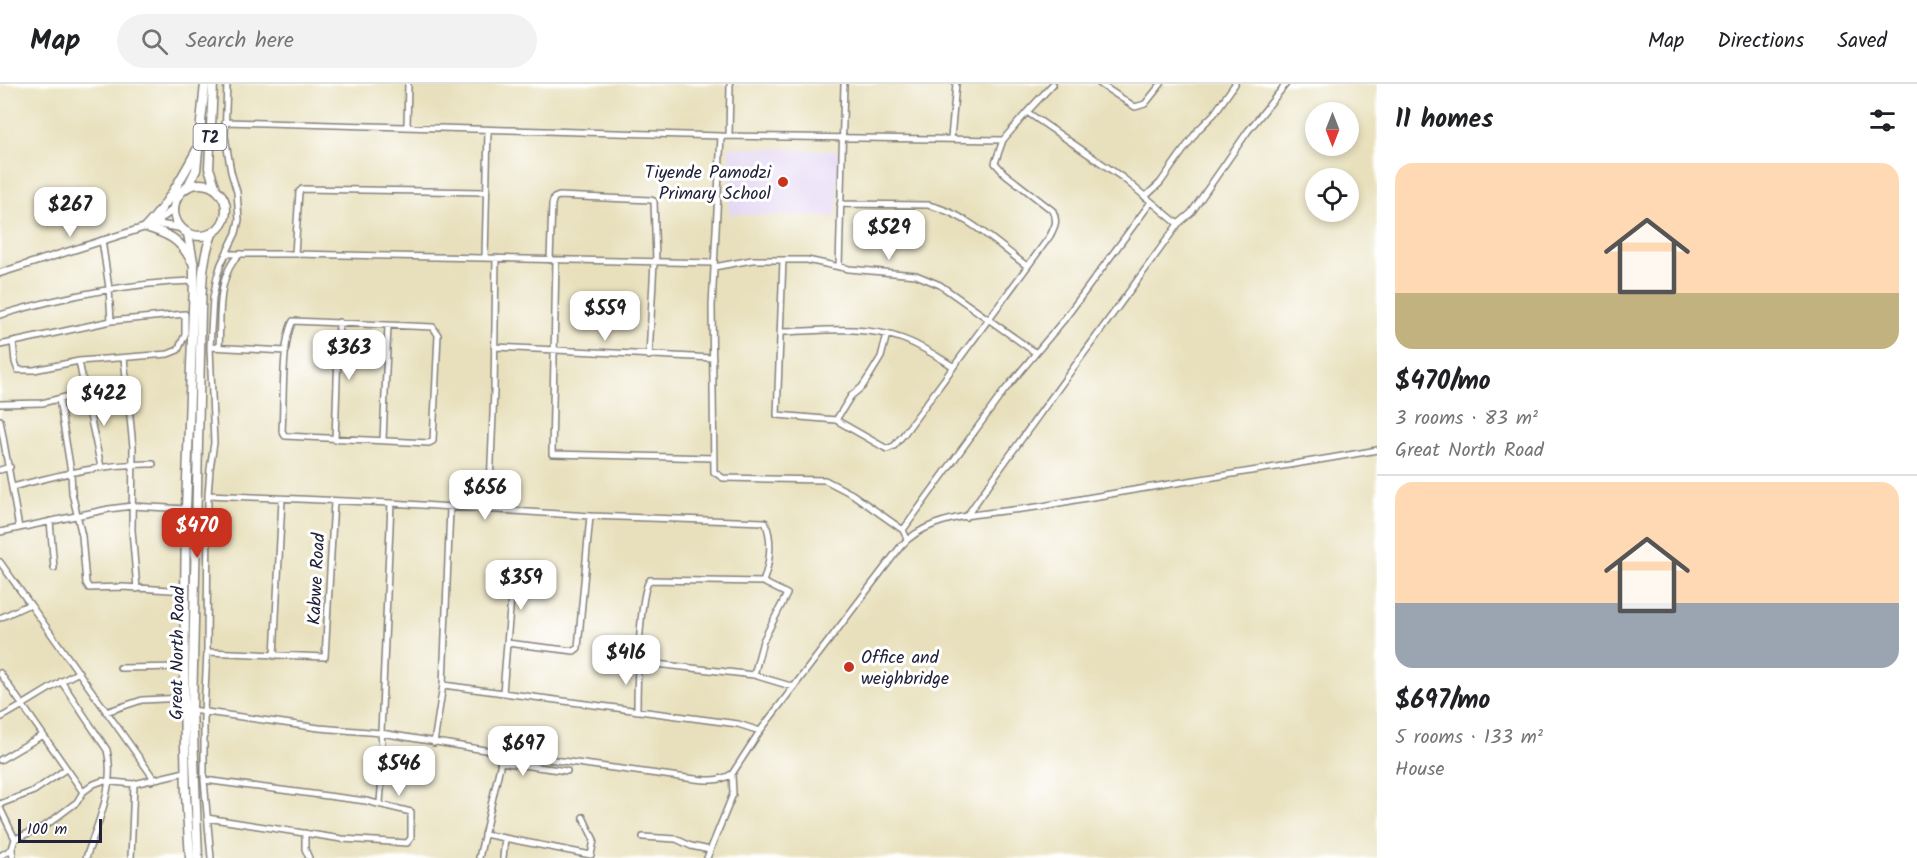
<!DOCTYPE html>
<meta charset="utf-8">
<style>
body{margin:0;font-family:Kalam,sans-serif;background:#f2f2f2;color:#202124;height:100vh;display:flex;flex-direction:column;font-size:22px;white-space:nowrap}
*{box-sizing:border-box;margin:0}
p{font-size:20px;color:#757577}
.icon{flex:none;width:33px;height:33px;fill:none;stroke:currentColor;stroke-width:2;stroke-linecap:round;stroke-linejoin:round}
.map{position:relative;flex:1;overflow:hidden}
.sheet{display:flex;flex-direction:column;background:#fff;width:540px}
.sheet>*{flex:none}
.needle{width:39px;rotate:180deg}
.controls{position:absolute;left:1305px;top:18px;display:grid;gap:12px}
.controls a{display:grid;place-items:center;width:54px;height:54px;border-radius:50%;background:#fff;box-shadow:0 3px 9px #0003;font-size:30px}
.scale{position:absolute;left:18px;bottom:15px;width:84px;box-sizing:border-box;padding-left:6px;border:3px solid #22223b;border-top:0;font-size:16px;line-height:21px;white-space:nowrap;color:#22223b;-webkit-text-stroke:4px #fff;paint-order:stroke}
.price{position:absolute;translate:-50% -51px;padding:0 14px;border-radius:12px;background:#fff;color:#222;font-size:20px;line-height:39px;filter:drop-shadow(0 2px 3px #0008)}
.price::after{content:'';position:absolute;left:50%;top:36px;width:18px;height:14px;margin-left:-9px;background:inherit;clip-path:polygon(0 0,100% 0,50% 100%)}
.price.current{background:#c8321e;color:#fff}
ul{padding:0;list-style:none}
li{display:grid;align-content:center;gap:12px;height:318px;padding:0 18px}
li+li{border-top:2px solid #e0e0e0}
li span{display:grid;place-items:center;height:186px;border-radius:18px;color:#555}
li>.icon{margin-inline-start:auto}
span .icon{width:108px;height:108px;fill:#fffc;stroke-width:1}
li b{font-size:26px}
h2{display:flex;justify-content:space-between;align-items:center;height:72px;padding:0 18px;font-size:26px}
header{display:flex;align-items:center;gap:36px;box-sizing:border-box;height:84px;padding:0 30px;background:#fff;border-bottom:2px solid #e0e0e0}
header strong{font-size:28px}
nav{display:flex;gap:33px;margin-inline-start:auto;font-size:21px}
.search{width:420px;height:54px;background:#f2f2f2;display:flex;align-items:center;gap:15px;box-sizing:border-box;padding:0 21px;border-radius:33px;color:#757577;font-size:22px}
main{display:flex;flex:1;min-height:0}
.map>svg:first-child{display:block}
</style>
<header>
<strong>Map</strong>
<div class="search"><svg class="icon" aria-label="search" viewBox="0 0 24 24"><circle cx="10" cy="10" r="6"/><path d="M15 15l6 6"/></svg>Search here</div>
<nav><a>Map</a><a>Directions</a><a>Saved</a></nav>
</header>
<main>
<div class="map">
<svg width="1377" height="774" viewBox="0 0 1377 774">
<rect width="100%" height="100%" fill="#fff"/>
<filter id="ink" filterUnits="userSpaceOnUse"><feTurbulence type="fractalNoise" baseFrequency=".0167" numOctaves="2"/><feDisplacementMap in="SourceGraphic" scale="12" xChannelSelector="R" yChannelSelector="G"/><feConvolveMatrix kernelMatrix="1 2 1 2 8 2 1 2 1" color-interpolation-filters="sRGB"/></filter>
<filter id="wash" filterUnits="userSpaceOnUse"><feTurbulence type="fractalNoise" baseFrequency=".008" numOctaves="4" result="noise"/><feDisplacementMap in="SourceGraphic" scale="24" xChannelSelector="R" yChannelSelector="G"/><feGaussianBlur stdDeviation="1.35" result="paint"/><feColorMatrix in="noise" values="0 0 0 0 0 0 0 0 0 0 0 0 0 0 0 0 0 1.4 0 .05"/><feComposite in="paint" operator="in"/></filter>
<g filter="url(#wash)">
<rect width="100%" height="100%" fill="#e8e0bc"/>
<!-- built -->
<path fill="#e2d4f3" d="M729 63 839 67 837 133 729 130Z"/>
</g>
<g filter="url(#ink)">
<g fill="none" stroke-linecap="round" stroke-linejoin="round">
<defs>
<path id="minor" d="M1100 0 1135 23 1145 20 1161 0
M1027 28 1053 0
M225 38 721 52 1003 56
M407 42 408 0
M721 52 712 222 714 388 723 394 825 396 852 410 903 446 907 455
M729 52 730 0
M951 54 956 0
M1145 113 1160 99 1198 46 1214 30 1235 0
M840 120 928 121C966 129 997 160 1027 182
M102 156 109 204 111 237
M226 170H295L714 179
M295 170 299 108 302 105 486 108
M485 174 488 46
M550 176 552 120 554 114 559 112 651 116 654 117 656 178
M556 176 552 370 714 374
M783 176 777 331 836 336 887 365 894 362 904 350 1050 152C1055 142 1058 137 1053 127L1004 89 995 79 1003 56 1027 28 1123 94 1178 140
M714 183 752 176H807L849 185 916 191 940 201 1036 269
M839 183 844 0
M0 231C64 212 128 199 194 197
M293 237 433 243 438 251 433 357 429 359 285 352 282 347C284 320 281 259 293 237Z
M781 248C819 247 863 241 900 254 919 260 936 272 953 282
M0 261 111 237 185 230V251L178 266 168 270 79 277
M210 263 286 267
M219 263C221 234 216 191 240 170
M495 263 713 274
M649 272 654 178
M124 274 133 363 132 446 137 505
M85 308 101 383
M59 315 71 388 72 409 82 452 86 499 89 504 123 503 186 507
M0 320 42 319 85 308 79 277 34 286H18L15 278 13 257
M0 336 19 444
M836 336 851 312 862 303 870 291 881 273 887 250
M335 356 339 238
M383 356 388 242
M0 386 10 383
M12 403C59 391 105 379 153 380
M208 411 391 419 590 432 765 438C773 456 770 479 763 498
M489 425 494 307 496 174
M966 433C1035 334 1108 238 1178 140L1191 129 1248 47 1286 0
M50 437 54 484
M903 446 1004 307 1063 237 1151 118
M0 448 109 425 132 422 186 425
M0 478 138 672 152 692 151 697
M0 534 30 520
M507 559 513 492
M207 568 325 573 334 418
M274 572 282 416
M638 578 754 591 794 603
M120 584 185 583
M0 589 83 708
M61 597 107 666C116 701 97 741 86 774
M443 601 738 640 760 647
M503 609 507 559 574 567 578 564 590 432
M192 626 319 644 381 649 503 669 687 694C703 696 717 699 732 690L760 647 901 462C910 452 922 445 935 440 969 428 1008 428 1043 422 1154 401 1266 386 1377 366
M637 627C637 607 639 506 650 496L763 498 787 510 763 557 754 591
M106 628 142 616 184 614
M0 634C27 620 51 602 79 588
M434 659 443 601 450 424
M0 676 43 651
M500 678 567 687
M204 696 366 717 411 728V754L407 759 342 755 207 734
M380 719 383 677 381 649 391 419
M0 720 34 707 66 685
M0 724 15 755
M305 749V765L309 774
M484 750 591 771 594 756 583 733
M643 753 676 755 691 762 710 766
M12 765 13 774
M0 772 12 765 15 755 45 742 77 718 83 708 94 700 102 697 134 700 185 688
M131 774 134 700
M211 774 204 696V628L207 568 208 411 210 385 214 359 210 263 213 214 217 193 221 180 236 149 239 136 237 108 231 88 225 52 227 0
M479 774 503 669
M503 774 505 754
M707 774 733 710 732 690"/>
<path id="tertiary" d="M156 140 181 144
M0 189 152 141 170 128 176 119"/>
<path id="primary" d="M213 0 209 84 216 105
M174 126a26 26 0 1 1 52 0a26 26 0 1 1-52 0Z
M188 102 196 86 205 0
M188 150 194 183V197L186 425 184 614 186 711 190 774
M191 176C180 155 168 150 146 143 168 120 183 91 198 64
M198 774 192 626 201 226C202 199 202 175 212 150"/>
</defs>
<!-- minor casing -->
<use href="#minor" stroke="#85817c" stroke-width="8"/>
<!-- tertiary casing -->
<use href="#tertiary" stroke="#85817c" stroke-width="9"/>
<!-- primary casing -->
<use href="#primary" stroke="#85817c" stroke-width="11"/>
<!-- minor -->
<use href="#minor" stroke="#fff" stroke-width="5"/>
<!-- tertiary -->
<use href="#tertiary" stroke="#fff" stroke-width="6"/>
<!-- primary -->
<use href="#primary" stroke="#fff" stroke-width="8"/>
</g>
</g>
<!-- markers -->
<g fill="#c8321e" stroke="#fff" stroke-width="2">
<circle cx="783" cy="98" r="6"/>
<circle cx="849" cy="583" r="6"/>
</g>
<g text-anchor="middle" stroke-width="6" stroke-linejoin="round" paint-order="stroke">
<!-- shield labels -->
<rect fill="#fff" stroke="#646476" stroke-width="1.5" x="193.5" y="40" width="33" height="26" rx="4.5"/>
<g font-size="16" font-weight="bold" fill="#22223b">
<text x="210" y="59">T2</text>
</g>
<!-- poi labels -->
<g font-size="18" fill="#22223b" stroke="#fff" text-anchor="end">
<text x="771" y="94">Tiyende Pamodzi<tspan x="771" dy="21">Primary School</tspan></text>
<text x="861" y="579" text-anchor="start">Office and<tspan x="861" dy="21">weighbridge</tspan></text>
</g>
<!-- street labels -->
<g font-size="18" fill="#22223b" stroke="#fff">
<text transform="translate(316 495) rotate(-87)" y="6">Kabwe Road</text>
<text transform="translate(177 569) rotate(-89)" y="6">Great North Road</text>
</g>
</g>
</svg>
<div class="controls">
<a><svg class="needle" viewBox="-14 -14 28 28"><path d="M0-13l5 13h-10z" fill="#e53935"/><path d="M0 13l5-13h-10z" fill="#757577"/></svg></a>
<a><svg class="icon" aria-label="locate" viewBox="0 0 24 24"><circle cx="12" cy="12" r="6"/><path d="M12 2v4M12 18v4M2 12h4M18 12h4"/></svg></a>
</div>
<div class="scale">100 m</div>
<b class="price" style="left:70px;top:154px">$267</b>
<b class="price" style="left:889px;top:177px">$529</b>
<b class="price" style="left:605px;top:258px">$559</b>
<b class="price" style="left:349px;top:297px">$363</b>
<b class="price" style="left:104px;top:343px">$422</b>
<b class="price" style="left:485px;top:437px">$656</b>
<b class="price current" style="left:197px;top:475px">$470</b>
<b class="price" style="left:521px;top:527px">$359</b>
<b class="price" style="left:626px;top:602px">$416</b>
<b class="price" style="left:523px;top:693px">$697</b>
<b class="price" style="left:399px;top:713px">$546</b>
</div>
<section class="sheet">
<h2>11 homes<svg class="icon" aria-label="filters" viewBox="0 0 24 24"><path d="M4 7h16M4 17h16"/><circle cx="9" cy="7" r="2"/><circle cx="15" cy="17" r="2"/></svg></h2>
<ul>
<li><span style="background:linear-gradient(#ffd9b3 70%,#c2b280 0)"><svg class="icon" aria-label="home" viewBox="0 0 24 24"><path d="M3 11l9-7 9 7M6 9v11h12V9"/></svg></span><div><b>$470/mo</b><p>3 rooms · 83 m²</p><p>Great North Road</p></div></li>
<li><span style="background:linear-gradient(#ffd9b3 65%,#9aa5b1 0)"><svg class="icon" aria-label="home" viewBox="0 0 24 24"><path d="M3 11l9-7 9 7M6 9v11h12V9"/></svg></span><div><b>$697/mo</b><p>5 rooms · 133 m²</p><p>House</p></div></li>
</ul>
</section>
</main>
